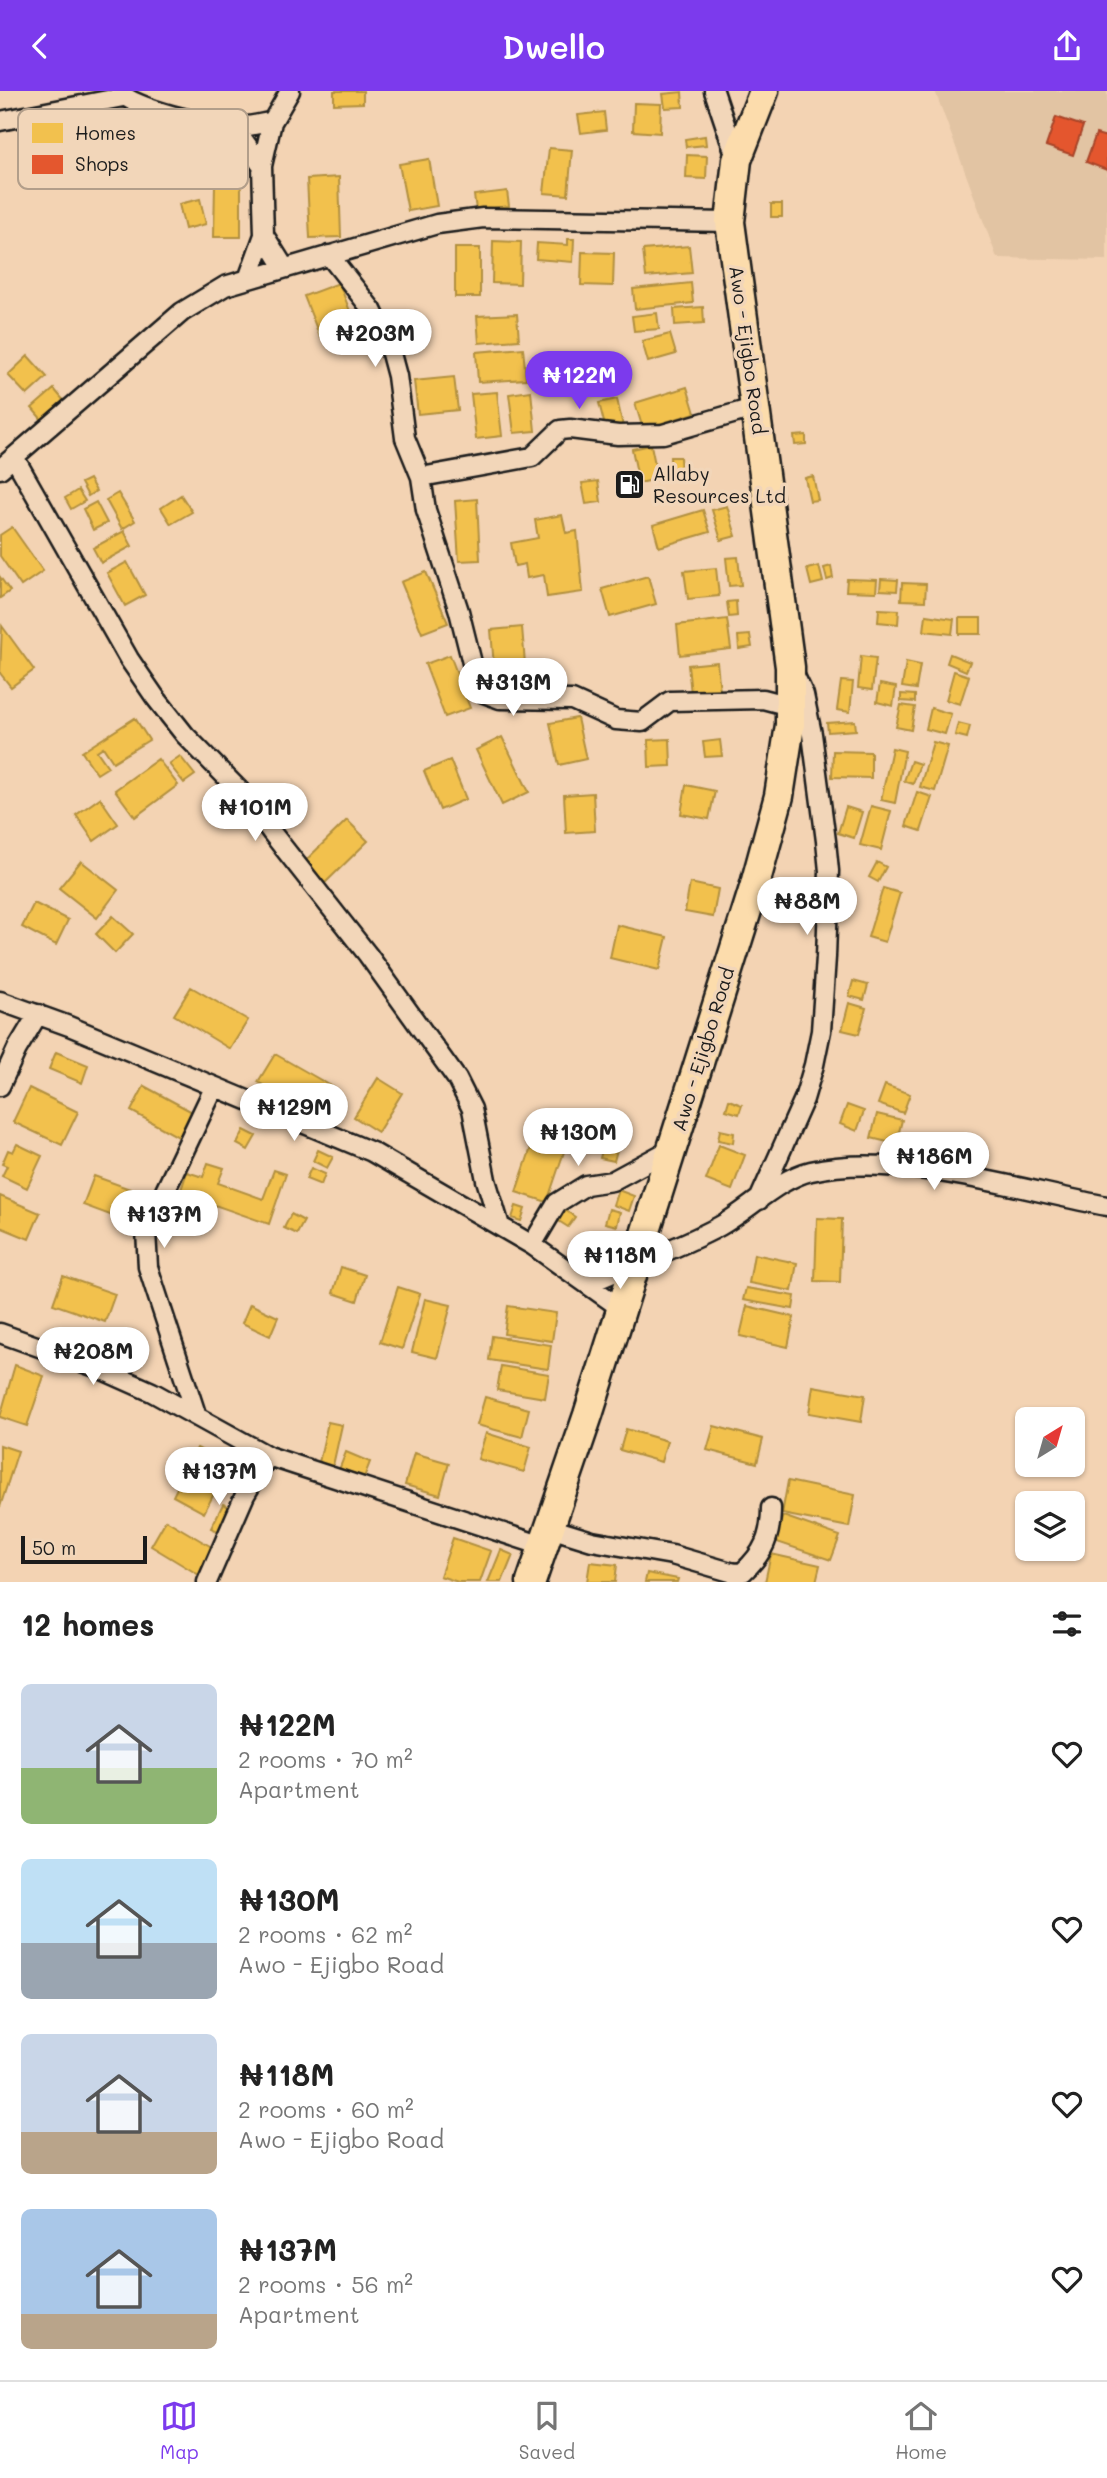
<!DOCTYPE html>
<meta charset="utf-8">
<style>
body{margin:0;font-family:Mali,sans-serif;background:#f2f2f2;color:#222;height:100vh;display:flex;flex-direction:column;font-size:26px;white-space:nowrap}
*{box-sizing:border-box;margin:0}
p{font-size:23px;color:#767676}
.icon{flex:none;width:38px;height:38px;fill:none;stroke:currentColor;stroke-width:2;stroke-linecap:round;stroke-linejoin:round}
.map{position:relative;height:1491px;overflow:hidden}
.panel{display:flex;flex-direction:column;background:#fff;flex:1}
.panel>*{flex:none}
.needle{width:46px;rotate:37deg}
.fabs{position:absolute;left:1015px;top:1316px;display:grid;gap:14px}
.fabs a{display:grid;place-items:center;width:70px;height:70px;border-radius:10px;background:#fff;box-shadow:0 2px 5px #0004;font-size:35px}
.scale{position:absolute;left:21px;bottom:18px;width:126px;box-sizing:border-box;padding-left:7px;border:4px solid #1c1c1c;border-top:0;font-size:19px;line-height:24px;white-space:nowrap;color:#1c1c1c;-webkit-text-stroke:5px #f2d6b9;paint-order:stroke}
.price{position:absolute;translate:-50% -60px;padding:0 16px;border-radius:24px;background:#fff;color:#222;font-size:23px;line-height:46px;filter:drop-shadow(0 2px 4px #0008)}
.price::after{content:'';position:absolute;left:50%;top:42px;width:21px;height:16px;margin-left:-10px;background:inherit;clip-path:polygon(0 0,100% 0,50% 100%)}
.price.on{background:#7c3aed;color:#fff}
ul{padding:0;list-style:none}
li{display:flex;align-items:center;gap:21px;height:175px;padding:0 21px}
li span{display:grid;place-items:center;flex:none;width:196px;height:140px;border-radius:10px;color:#555}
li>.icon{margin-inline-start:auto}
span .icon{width:84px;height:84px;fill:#fffc;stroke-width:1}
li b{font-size:30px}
h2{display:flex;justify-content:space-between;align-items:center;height:84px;padding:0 21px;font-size:30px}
header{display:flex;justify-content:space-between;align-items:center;height:91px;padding:0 21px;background:#7c3aed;color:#fff;font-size:32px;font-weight:600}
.dock{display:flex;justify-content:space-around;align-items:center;height:98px;border-top:2px solid #e0e0e0;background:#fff;font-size:19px;color:#767676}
.dock a{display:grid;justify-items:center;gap:4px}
.dock .on{color:#7c3aed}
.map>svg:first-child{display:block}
</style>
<header><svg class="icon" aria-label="back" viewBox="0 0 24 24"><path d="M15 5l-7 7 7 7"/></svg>Dwello<svg class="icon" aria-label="share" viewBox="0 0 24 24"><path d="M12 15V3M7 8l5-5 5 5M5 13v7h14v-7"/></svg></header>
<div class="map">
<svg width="1107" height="1491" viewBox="0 0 1107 1491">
<rect width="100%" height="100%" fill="#f3d3b3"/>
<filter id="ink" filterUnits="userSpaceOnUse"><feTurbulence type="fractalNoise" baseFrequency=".0143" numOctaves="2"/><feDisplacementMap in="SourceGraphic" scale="14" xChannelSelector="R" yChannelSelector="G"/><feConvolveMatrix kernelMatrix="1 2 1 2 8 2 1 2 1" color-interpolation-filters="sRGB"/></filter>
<g filter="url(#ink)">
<!-- built -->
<path fill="#e2c4a3" d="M935 0H1107V169L997 167Z"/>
<!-- homes -->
<path fill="#f2c14e" stroke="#b2903f" stroke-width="2" d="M334 0H363V12L334 13Z
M682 1 683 16 665 17 663 3Z
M634 12 661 13 660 42 633 40Z
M604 21 606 39 581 42 578 24Z
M705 45 706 54 686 56 685 48Z
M549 57 572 59 568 104 544 102Z
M687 64 707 65 706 88 686 87Z
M429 68 437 115 408 120 399 73Z
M339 86 341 146 310 147 307 88Z
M215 92H241V146H214Z
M507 100 509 115 476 119 474 104Z
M200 108 206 133 185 138 179 113Z
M771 113H782V126H771Z
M568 148H574L573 171 536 168 537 152 568 154Z
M493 150 521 151 520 193 492 192Z
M689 155 692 182 646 186 643 159Z
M455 157H480V206H455Z
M582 161 614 162 613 195 581 194Z
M339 192 355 233 320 246 304 205Z
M691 192 693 212 635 218 633 198Z
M703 216 704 232 675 234 674 218Z
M657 222 659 238 634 240 632 225Z
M517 223 519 249 479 252 477 225Z
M670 243 676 263 648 271 642 250Z
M523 257 526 288 478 291 476 261Z
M28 265 47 286 27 304 8 284Z
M454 286 458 319 418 323 414 290Z
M687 296 695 322 643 338 635 312Z
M54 298 65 311 43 330 32 317Z
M531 300 535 340 514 342 509 303Z
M497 301 502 345 476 348 471 303Z
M617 308 623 335 606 339 599 312Z
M806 344V353L795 354 794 345Z
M651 354 658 388 639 392 632 358Z
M670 366H680L681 384H671Z
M813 385 818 409 810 410 805 387Z
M89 388 96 400 88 405 81 392Z
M598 390 601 411 586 413 582 392Z
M78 399 85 410 71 418 65 407Z
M118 402 135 430 122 438 106 409Z
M181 404 192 421 171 433 161 417Z
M477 408 480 469 459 470 455 410Z
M96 411 107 432 93 439 83 418Z
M727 415 736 445 721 449 712 419Z
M703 419 710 441 659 456 653 434Z
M562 424 566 442 577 440 583 501 547 506 544 484 527 487 525 473 515 475 511 452 538 447 535 429Z
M12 436 43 480 21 495 0 465V444Z
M124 440 132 455 101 472 93 457Z
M738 466 741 494 729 495 726 467Z
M127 471 145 504 125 515 107 482Z
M819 475 823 491 811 494 807 478Z
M831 475 833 487 827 489 824 477Z
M716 477 719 505 688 508 684 480Z
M426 481 448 532 422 542 401 491Z
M648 485 656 513 610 526 602 498Z
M0 486 10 500 0 507Z
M847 488 877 489 876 501 846 500Z
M881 488 898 489 897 500 880 499Z
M902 492 926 493 925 510 901 509Z
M736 510 737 525 729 526 727 511Z
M879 518 899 519 898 533 878 531Z
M926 524 954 528 952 543 924 540Z
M959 527H981V543H959Z
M727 528 731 558 680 564 677 534Z
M2 535 34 579 11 596 0 582Z
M522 536 526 585 495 588 491 539Z
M750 544 752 556 739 558 738 545Z
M950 563 970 571 966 580 947 572Z
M450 564 470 617 445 626 425 573Z
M861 565 876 567 872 599 858 597Z
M717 571 720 600 691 603 688 574Z
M906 571 920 574 916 598 902 596Z
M954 580 969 585 960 613 946 609Z
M841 590 853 591 850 621 837 619Z
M880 593 896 596 893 615 877 611Z
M901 603 915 604V611L901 610Z
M901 614 915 616 911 639 896 636Z
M931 617 951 623 945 643 926 638Z
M135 627 149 649 113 671 103 656 97 660 108 676 97 683 82 661Z
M577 627 586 668 559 674 550 632Z
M855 630 856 639 828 641 827 632Z
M958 632 970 635 967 647 955 644Z
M502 646 529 701 502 714 476 659Z
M670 648 671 675 649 676 648 649Z
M720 649 722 665 705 666 703 651Z
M933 651 948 655 935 700 920 696Z
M892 657 905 660 895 712 881 709Z
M833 660 871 661V687L832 686Z
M180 665 195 684 184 692 169 673Z
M158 668 178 694 135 726 115 699Z
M450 669 466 708 440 719 424 680Z
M911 670 920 673 913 693 904 690Z
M686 694 715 700 709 728 681 723Z
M917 701 932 706 921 740 906 735Z
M593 702 595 740 566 742 564 704Z
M100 707 118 733 94 750 76 724Z
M871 715 891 720 881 759 860 754Z
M846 716 862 721 854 747 838 742Z
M347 729 368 750 325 792 304 771Z
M81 770 118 799 97 827 59 797Z
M877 771 886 776 878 791 869 786Z
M690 792 718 798 713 826 685 821Z
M883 797 900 802 885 851 868 846Z
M34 812 68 829 56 854 22 836Z
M113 825 133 843 115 862 96 843Z
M617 834 667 846 659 879 610 867Z
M853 890 868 894 864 909 849 905Z
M191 896 248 929 230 958 174 924Z
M849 912 866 917 859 943 842 939Z
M56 961 88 974 82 992 49 978Z
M275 963 333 996 316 1025 258 991Z
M378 987 402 1002 378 1041 354 1026Z
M885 994 910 1003 903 1022 878 1013Z
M144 995 196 1023 182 1048 131 1020Z
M29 997 78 1021 62 1054 13 1031Z
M729 1009 742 1014 739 1023 726 1019Z
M847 1014 864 1020 857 1040 840 1033Z
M877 1023 902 1029 896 1053 871 1047Z
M244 1039 256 1045 248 1059 237 1053Z
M537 1039 568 1049 547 1111 516 1101Z
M720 1039 734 1042 733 1052 718 1049Z
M17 1053 42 1065 27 1097 2 1085 7 1075 2 1073 8 1059 13 1061Z
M719 1054 745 1064 732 1099 706 1089Z
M603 1056 617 1059 614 1070 600 1067Z
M318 1059 333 1066 327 1077 313 1070Z
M208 1072 224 1077 218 1092 263 1108 274 1079 286 1083 269 1133 180 1102 187 1081 203 1086Z
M311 1077 325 1083 321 1094 306 1088Z
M94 1085 147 1104 137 1134 83 1114Z
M618 1099 634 1105 629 1120 613 1114Z
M0 1105 40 1122 29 1148 0 1136Z
M516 1115 525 1118 521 1130 512 1127Z
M561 1116 575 1126 568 1136 554 1127Z
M609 1118 620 1121 617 1135 605 1132Z
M291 1123 304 1130 297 1143 284 1137Z
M817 1127 842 1128 840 1191 815 1190Z
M754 1163 797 1172 792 1200 749 1192Z
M341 1176 365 1184 357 1210 333 1202Z
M63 1185 115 1203 105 1231 53 1213Z
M398 1196 420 1203 402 1258 380 1251Z
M746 1197 795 1205 793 1218 743 1209Z
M425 1208 451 1214 437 1267 412 1261Z
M250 1213 278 1226 270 1245 242 1232Z
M508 1215 556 1222 552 1250 504 1243Z
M747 1215 794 1226 788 1256 740 1245Z
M492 1245 551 1254 548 1278 489 1269Z
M15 1274 44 1285 27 1335 0 1326Z
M501 1275 549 1283 545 1307 497 1299Z
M813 1295 865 1304 861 1331 809 1322Z
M485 1306 529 1318 522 1346 477 1334Z
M328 1331 342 1334 332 1379 318 1376Z
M714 1335 763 1348 757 1372 707 1359Z
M626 1338 667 1350 661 1371 620 1359Z
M486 1342 531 1356 524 1381 478 1368Z
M0 1354 18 1360 0 1416Z
M197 1357 229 1374 204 1422 173 1405Z
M346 1361 370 1371 363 1389 339 1379Z
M414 1362 449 1372 440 1404 405 1394Z
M788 1390 855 1404 849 1436 782 1423Z
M223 1413 236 1419 224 1443 211 1437Z
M783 1425 840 1445 831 1469 774 1450Z
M166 1429 215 1458 199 1484 151 1455Z
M453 1447 491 1460 480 1491H458L440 1485Z
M501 1459 513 1464 502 1491H488Z
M771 1463 820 1474 816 1491H765Z
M590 1471 617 1474 615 1491H587Z
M647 1482 678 1488 677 1491H645Z"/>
<!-- shops -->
<path fill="#e4572e" stroke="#a84529" stroke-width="2" d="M1056 26 1083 35 1073 64 1046 55Z
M1096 43 1107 46V79L1086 71Z"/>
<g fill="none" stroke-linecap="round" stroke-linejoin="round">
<defs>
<path id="street" d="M120 0C130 18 212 35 234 36 246 37 260 32 272 31
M714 0 737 69
M0 30 123 6
M234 36 262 75
M264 144 284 176
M329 164 372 219 389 255 397 285 405 347 421 386 426 419 459 520 478 596 484 602 500 608 572 609 616 629 642 631 670 610 763 608 790 615
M248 188 264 144 262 75 272 31 290 0
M14 366 129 568 155 606 185 644 247 707 272 742 368 864 457 988 472 1018 486 1089 500 1135
M0 378 182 221 225 195 437 133 483 127 730 131
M421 386 532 366 560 339 570 338 618 344 663 343 757 316
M0 910 69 935 372 1061 532 1154 622 1218
M0 995 17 958 38 923
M759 1109 804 1008 814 974 821 940 826 866 829 780 826 750 812 643 804 604 795 585
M532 1154 557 1112 586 1094 612 1090 673 1057
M588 1193C631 1173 678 1158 720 1135 750 1118 778 1088 811 1080 898 1060 1020 1099 1107 1115
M0 1242 98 1277 152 1301 268 1365 543 1455
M197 1326 148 1176 146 1140 214 997
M550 1437 592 1450 672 1464 734 1482 743 1481C764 1462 771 1445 771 1417
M207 1491 245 1404 268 1365"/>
<path id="primary" d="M531 1491 588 1324 754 797 779 705 790 634V576L730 131 737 69 764 0"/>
</defs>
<!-- street casing -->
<use href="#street" stroke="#1c1c1c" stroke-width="23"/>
<!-- primary casing -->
<use href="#primary" stroke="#1c1c1c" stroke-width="33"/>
<!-- street -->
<use href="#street" stroke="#f2d6b9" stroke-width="18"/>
<!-- primary -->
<use href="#primary" stroke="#fcdcac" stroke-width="28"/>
</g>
</g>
<!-- icons -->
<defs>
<symbol id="fuel-square" viewBox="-11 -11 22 22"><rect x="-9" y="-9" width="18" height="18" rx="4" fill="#1c1c1c" stroke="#f2d6b9"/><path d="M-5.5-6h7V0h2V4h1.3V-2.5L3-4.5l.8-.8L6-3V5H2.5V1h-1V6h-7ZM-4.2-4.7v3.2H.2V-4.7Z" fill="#fff"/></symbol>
</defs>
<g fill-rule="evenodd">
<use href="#fuel-square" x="612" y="376" width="35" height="35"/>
</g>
<g text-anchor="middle" stroke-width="7" stroke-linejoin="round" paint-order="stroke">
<!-- street labels -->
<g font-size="19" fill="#1c1c1c" stroke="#f2d6b9">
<text transform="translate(748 259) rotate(82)" y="7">Awo - Ejigbo Road</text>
<text transform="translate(703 958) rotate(-73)" y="7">Awo - Ejigbo Road</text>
</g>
<!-- poi labels -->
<g font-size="19" fill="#1c1c1c" stroke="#f2d6b9" text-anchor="start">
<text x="653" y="390">Allaby<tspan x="653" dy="22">Resources Ltd</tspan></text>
</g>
</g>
<!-- legend -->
<rect x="18" y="18" width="230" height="80" rx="10" fill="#f2d6b9" stroke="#b29e8a" stroke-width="2"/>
<rect x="32" y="32" width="31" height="20" fill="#f2c14e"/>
<rect x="32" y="64" width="31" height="19" fill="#e4572e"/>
<g font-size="19" fill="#1c1c1c">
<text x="75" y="49">Homes</text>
<text x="75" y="80">Shops</text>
</g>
</svg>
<div class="fabs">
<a><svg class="needle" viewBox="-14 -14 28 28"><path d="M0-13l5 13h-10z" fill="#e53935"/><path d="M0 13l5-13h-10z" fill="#767676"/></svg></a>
<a><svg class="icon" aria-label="layers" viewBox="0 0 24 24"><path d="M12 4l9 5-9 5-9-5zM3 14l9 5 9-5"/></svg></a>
</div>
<div class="scale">50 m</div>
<b class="price" style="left:375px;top:278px">₦203M</b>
<b class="price on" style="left:579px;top:320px">₦122M</b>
<b class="price" style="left:513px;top:627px">₦313M</b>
<b class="price" style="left:255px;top:752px">₦101M</b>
<b class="price" style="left:807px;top:846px">₦88M</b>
<b class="price" style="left:294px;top:1052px">₦129M</b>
<b class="price" style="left:578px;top:1077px">₦130M</b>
<b class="price" style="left:934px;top:1101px">₦186M</b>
<b class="price" style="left:164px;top:1159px">₦137M</b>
<b class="price" style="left:620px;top:1200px">₦118M</b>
<b class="price" style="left:93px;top:1296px">₦208M</b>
<b class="price" style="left:219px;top:1416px">₦137M</b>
</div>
<section class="panel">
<h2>12 homes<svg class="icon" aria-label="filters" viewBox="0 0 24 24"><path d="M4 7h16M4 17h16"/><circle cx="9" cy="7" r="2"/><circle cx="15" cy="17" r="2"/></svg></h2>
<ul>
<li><span style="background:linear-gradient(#c9d6e8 60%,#8fb573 0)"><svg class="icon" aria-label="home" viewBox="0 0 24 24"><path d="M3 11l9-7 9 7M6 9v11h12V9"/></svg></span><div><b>₦122M</b><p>2 rooms · 70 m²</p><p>Apartment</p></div><svg class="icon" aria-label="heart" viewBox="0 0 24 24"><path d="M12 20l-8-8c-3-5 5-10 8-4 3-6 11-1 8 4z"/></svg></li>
<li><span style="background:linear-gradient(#bfe0f5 60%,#9aa5b1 0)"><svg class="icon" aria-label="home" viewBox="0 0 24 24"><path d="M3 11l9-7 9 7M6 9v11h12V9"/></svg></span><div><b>₦130M</b><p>2 rooms · 62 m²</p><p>Awo - Ejigbo Road</p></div><svg class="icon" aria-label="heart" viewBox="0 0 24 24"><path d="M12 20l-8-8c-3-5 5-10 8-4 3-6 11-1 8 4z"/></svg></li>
<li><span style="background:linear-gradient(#c9d6e8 70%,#b9a48a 0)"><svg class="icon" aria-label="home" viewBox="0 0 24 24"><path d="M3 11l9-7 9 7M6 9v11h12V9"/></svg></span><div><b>₦118M</b><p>2 rooms · 60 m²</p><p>Awo - Ejigbo Road</p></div><svg class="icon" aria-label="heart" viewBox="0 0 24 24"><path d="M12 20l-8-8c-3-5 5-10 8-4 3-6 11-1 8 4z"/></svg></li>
<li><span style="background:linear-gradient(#a9c7e8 75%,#b9a48a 0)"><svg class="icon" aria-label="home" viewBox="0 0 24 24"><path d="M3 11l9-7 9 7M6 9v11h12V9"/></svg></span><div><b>₦137M</b><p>2 rooms · 56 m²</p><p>Apartment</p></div><svg class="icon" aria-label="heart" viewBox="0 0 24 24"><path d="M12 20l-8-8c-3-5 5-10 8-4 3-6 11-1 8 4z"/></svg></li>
</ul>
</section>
<nav class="dock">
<a class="on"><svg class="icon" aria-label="map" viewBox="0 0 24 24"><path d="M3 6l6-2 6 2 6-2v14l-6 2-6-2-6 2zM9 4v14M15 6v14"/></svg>Map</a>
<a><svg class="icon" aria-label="saved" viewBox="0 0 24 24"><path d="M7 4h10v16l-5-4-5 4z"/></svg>Saved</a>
<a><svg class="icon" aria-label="home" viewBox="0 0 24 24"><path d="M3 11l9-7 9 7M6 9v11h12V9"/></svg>Home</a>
</nav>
